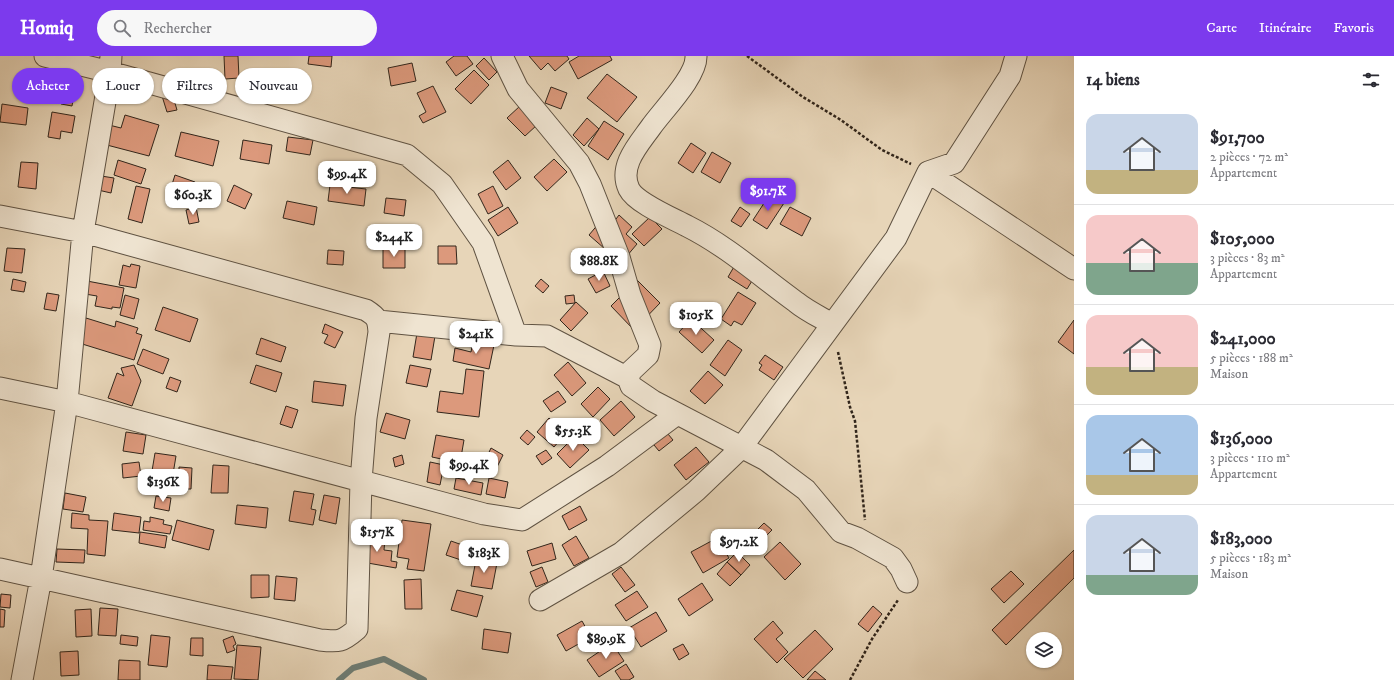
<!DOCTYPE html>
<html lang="fr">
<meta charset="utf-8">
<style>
body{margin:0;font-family:"IM FELL DW Pica",serif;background:#f7f7f7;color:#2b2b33;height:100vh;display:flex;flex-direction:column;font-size:15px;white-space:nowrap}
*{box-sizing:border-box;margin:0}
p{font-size:13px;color:#7c7c81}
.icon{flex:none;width:22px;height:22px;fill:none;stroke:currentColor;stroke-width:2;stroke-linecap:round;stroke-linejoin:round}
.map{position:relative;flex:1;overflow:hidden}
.sheet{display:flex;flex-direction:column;background:#fff;width:320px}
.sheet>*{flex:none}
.guide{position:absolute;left:12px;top:12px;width:380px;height:36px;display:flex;gap:8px}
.tools{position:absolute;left:1026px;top:576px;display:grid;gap:8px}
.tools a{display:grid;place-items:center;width:36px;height:36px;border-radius:50%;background:#fff;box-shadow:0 1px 3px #0004;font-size:20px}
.price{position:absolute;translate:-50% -34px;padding:0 9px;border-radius:8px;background:#fff;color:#222;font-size:13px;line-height:26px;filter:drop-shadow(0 1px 2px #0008)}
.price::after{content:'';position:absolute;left:50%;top:24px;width:12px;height:9px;margin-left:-6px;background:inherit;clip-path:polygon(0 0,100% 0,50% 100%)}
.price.selected{background:#7c3aed;color:#fff}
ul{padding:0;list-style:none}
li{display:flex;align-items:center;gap:12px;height:100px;padding:0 12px}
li+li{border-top:1px solid #e1e1e2}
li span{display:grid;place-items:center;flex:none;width:112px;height:80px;border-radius:12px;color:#555}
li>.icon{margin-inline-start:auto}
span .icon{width:48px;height:48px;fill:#fffc;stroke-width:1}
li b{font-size:17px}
h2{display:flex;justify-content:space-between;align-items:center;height:48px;padding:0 12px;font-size:17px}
.chip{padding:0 14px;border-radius:18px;background:#fff;box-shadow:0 1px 3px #0004;font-size:14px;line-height:36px}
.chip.selected{background:#7c3aed;color:#fff}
header{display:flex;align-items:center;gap:24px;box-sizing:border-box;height:56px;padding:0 20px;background:#7c3aed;color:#fff}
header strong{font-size:19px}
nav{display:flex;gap:22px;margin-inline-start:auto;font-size:14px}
.search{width:280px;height:36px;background:#f7f7f7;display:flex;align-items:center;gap:10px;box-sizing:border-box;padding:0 14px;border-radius:22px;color:#7c7c81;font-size:15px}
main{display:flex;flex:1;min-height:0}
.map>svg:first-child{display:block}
</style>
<header>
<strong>Homiq</strong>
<div class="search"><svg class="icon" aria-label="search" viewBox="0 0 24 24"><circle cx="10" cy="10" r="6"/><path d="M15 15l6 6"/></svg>Rechercher</div>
<nav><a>Carte</a><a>Itinéraire</a><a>Favoris</a></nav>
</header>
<main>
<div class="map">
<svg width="1074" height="624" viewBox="0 0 1074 624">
<rect width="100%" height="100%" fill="#e7d5b8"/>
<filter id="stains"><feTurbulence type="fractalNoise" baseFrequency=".005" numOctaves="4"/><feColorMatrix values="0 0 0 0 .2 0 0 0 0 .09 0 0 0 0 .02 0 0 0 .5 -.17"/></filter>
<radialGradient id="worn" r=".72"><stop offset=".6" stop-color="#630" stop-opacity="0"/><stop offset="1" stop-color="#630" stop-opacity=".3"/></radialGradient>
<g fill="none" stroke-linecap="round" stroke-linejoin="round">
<!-- stream -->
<path stroke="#6f7e76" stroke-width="6" d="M339 624 353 612 384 603 424 624"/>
</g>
<!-- building -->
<path fill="#dc997c" stroke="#32261b" d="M224 0H238L239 22 225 23Z
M309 0H332L331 11 308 8Z
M454 0H467L473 8 456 20 446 6Z
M529 0H567L569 3 555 15 548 7 541 14Z
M579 0H610L612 4 578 23 569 6Z
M484 2 497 16 489 24 476 10Z
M412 7 416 25 391 30 388 12Z
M474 14 489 29 471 48 455 33Z
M607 18 637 41 617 66 587 42Z
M433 30 446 56 423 67 419 60 426 56 417 37Z
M551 31 567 37 561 53 545 47Z
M63 36 74 38 72 50 61 48Z
M172 37 177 54 167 56 162 40Z
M2 48 28 52 26 69 0 66Z
M520 50 537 69 525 80 507 62Z
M52 56 75 60 72 77 61 75 60 83 48 81Z
M125 59 159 69 149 100 103 88 109 69 121 72Z
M587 62 599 73 584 90 573 79Z
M604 65 624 78 608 104 588 90Z
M181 76 219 85 213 110 175 100Z
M288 81 313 84 310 99 286 95Z
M243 84 272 89 269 108 240 103Z
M691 87 706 97 693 117 678 107Z
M712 96 731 107 720 127 701 116Z
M554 103 567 116 547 135 534 121Z
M118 104 146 113 141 128 114 119Z
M508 104 521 122 506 134 493 116Z
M21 106 38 107 36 133 18 131Z
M175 119 195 126 189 144 169 138Z
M101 120 114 122 111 137 98 134Z
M234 129 252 138 245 153 227 145Z
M330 129 366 133 364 150 328 145Z
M136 130 150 133 142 167 128 163Z
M493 130 503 150 488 158 478 138Z
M770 138 784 147 767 173 753 164Z
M386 142 406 144 404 160 384 157Z
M287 145 317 151 314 169 283 162Z
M196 151 199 166 189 168 186 154Z
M508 151 518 167 498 180 488 164Z
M740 151 750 158 741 171 731 165Z
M790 151 811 162 802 180 780 168Z
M619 159 632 171 626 178 637 188 621 207 589 179 605 160 613 167Z
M650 161 662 173 644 190 632 178Z
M438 190H456L457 208H438Z
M7 192 25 193 22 217 4 215Z
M383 193H405V212H383Z
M328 194 344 195 343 209 327 208Z
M131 208 140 210 136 232 119 229 123 209 130 211Z
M735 209 755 220 747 233 728 221Z
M603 215 610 230 596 237 588 223Z
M13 223 26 226 24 236 11 234Z
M541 223 549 230 543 237 535 230Z
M637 224 660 247 634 274 611 250Z
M87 225 124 232 120 252 112 251V253L95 250 97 240 85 238Z
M738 236 756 247 742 269 734 265 731 270 721 263Z
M47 237 59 239 56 255 44 253Z
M125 239 139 243 134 263 120 259Z
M574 239 575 247 566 248 565 240Z
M576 246 588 257 571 275 560 264Z
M163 251 198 263 190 286 155 274Z
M86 262 115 271 116 265 138 272 136 277 142 279 134 304 79 287Z
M691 263 714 284 702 297 679 276Z
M1074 264V298L1058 286Z
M325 268 343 276 335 292 324 287 328 279 322 277Z
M417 277 435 280 431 304 413 301Z
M261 282 286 291 281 306 256 298Z
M728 284 742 294 725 320 710 309Z
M473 285 494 289 489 313 453 305 455 292 471 296Z
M143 293 169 303 163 318 137 308Z
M765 299 783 311 774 324 759 314 762 309 759 307Z
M568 306 586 327 572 340 554 319Z
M134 309 141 325 132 350 108 342 117 317 124 320 121 312Z
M256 309 282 317 276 336 250 327Z
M410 309 431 313 427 331 406 327Z
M466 313 484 315 479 361 437 356 440 335 463 338Z
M708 315 723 329 705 348 690 335Z
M170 321 181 325 177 336 166 332Z
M314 325 346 329 343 350 312 346Z
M598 331 610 343 593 361 581 348Z
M558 335 566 346 551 356 543 345Z
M621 345 635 361 614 380 600 364Z
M286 350 298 354 292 372 280 368Z
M386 357 410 364 405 383 380 376Z
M549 362 566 377 554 391 537 376Z
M663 372 673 384 659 395 649 383Z
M527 374 535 381 528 389 520 382Z
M126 376 146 379 143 398 123 395Z
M436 379 464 384 460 407 432 401Z
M575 380 589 394 570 412 557 398Z
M696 391 709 406 686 424 674 409Z
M491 392 503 399 495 415 483 409Z
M546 394 552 402 542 409 536 400Z
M155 397 176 400 171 430 150 427Z
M402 399 404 408 395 411 393 402Z
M139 406 141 420 123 422 122 408Z
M430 406 444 409 440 429 427 426Z
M213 409 229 410 228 437H211Z
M179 411 192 412 191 433H179Z
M456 422 483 427 481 439 454 433Z
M489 422 508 426 505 442 486 438Z
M294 435 314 438 311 453 316 454 313 469 289 465Z
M65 437 86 441 83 456 63 453Z
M324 439 340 442 336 468 319 464Z
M156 440 171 442 169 455 154 452Z
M237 449 268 452 266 472 235 468Z
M580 450 587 464 569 474 562 460Z
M72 457 89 459V464L108 465 105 500 87 498 88 473 71 472Z
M114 457 141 461 139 477 112 474Z
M150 461 164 464 163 468 172 470 170 478 143 474 144 465 150 466Z
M177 464 214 474 209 494 172 484Z
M402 464 431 468 424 515 407 513 409 503 397 501Z
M764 467 772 474 761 485 754 477Z
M140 476 167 480 165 492 139 487Z
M366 480 385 483 384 494 392 495 391 505 397 506 396 512 362 506Z
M576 480 589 502 574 510 562 489Z
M717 482 729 502 703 517 691 496Z
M451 485 468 491 464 505 446 499Z
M780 486 801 508 785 524 764 501Z
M552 487 556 503 532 510 527 495Z
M57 493 85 494 84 507 56 506Z
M1074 494V522L1006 589 992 574Z
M737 496 750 509 741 519 727 506Z
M476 504 497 507 492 533 471 530Z
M727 506 741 519 730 530 717 518Z
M542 511 548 526 536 531 530 516Z
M621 511 635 529 625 536 612 518Z
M1011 515 1024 528 1004 547 991 533Z
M251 519H269V541L251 542Z
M276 520 297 522 295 545 274 543Z
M421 523 422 553H405L404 524Z
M702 527 713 544 689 560 678 543Z
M457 534 483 540 477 561 451 554Z
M637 535 648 551 626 565 615 549Z
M1 538 11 539 10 552 0 551Z
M873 550 882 558 868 576 858 568Z
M100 552 118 553 116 580 98 579Z
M0 553 5 554 4 571H0Z
M91 553 92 580 76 581 75 554Z
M656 556 667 575 641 591 629 572Z
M582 565 591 581 566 595 557 579Z
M773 565 783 577 776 583 788 596 777 607 754 583Z
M484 573 511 577 508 597 482 593Z
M815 574 833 593 803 622 784 603Z
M121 579 138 581 137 590 120 588Z
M151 579 170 581 167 611 148 609Z
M233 580 236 588 233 590 235 594 227 597 223 584Z
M191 582H203V600L190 599Z
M612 587 624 605 599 621 587 604Z
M683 588 689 598 679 604 673 593Z
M237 589 261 591 258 624 234 623Z
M78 595 79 619 61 620 60 596Z
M119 604 140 605V624H118Z
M626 608 634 621 629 624H621L615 615Z
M208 609 233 611 231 624H207Z
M815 615 826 624H807Z"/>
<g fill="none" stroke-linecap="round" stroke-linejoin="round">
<defs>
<path id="street" d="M45 0 110 16 407 99 442 128 483 187 516 279 547 280 628 322
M502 0 518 33 579 107 590 128 619 201 630 239 650 289 648 299 631 315 628 322 631 330 653 345 766 404 806 434 841 476 857 482 893 502 901 513 907 526
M696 0C697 20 663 54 651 71 639 88 618 110 629 133 636 147 672 162 687 170 727 190 760 220 796 246 807 255 820 261 832 268
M928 116 1074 213
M0 160 83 176 366 254C377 261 378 263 379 276L366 362 361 425 357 573C342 586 339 586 320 584L0 513
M378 265 516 279
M0 332 67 346 484 458 522 464 607 410 677 358
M540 544 621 497 696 435 741 392 896 182 928 116 954 107 1010 20 1016 0
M22 624 41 522 67 346 83 176 110 16 111 0"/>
</defs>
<!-- street casing -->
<use href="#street" stroke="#5f5242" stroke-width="23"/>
<!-- path -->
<path stroke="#32261b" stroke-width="2.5" stroke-dasharray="3 2" stroke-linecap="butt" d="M747 0 803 41 841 64 882 94 911 108
M838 296 850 351 855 365 865 464
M850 624 872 583 898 544"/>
<!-- street -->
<use href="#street" stroke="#efe4d1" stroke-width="21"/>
</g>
<rect width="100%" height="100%" filter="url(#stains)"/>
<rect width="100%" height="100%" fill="url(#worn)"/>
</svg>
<div class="tools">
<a><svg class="icon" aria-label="layers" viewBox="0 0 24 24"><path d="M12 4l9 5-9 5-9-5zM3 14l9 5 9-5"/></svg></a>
</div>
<b class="price" style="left:347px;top:139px">$99.4K</b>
<b class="price selected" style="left:768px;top:156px">$91.7K</b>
<b class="price" style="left:193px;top:160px">$60.3K</b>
<b class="price" style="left:394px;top:202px">$244K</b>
<b class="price" style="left:599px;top:226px">$88.8K</b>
<b class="price" style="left:696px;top:280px">$105K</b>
<b class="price" style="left:476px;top:299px">$241K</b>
<b class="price" style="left:573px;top:396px">$55.3K</b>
<b class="price" style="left:469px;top:430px">$99.4K</b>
<b class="price" style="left:163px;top:447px">$136K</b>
<b class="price" style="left:377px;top:497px">$157K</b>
<b class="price" style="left:739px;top:507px">$97.2K</b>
<b class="price" style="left:484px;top:518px">$183K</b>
<b class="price" style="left:606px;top:604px">$89.9K</b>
<div class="guide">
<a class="chip selected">Acheter</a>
<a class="chip">Louer</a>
<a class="chip">Filtres</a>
<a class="chip">Nouveau</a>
</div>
</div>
<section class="sheet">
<h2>14 biens<svg class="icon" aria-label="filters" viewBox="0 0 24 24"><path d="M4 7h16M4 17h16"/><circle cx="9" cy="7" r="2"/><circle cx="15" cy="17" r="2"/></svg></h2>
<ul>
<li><span style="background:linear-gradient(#c9d6e8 70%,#c2b280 0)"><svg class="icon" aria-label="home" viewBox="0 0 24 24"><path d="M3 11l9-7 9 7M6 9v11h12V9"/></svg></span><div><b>$91,700</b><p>2 pièces · 72 m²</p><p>Appartement</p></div></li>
<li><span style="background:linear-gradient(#f6c9c9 60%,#7fa58c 0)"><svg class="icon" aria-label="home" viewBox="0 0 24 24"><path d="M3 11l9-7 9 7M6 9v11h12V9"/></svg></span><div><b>$105,000</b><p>3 pièces · 83 m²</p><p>Appartement</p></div></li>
<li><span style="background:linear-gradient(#f6c9c9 65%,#c2b280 0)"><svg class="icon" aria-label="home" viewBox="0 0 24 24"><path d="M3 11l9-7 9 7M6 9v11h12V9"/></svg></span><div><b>$241,000</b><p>5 pièces · 188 m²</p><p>Maison</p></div></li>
<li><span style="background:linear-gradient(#a9c7e8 75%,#c2b280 0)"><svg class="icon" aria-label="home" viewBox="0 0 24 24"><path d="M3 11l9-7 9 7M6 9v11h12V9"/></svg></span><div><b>$136,000</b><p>3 pièces · 110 m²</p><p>Appartement</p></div></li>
<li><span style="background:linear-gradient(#c9d6e8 75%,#7fa58c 0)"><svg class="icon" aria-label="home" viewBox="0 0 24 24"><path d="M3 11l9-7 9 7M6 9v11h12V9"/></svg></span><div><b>$183,000</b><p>5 pièces · 183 m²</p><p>Maison</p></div></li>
</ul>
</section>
</main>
